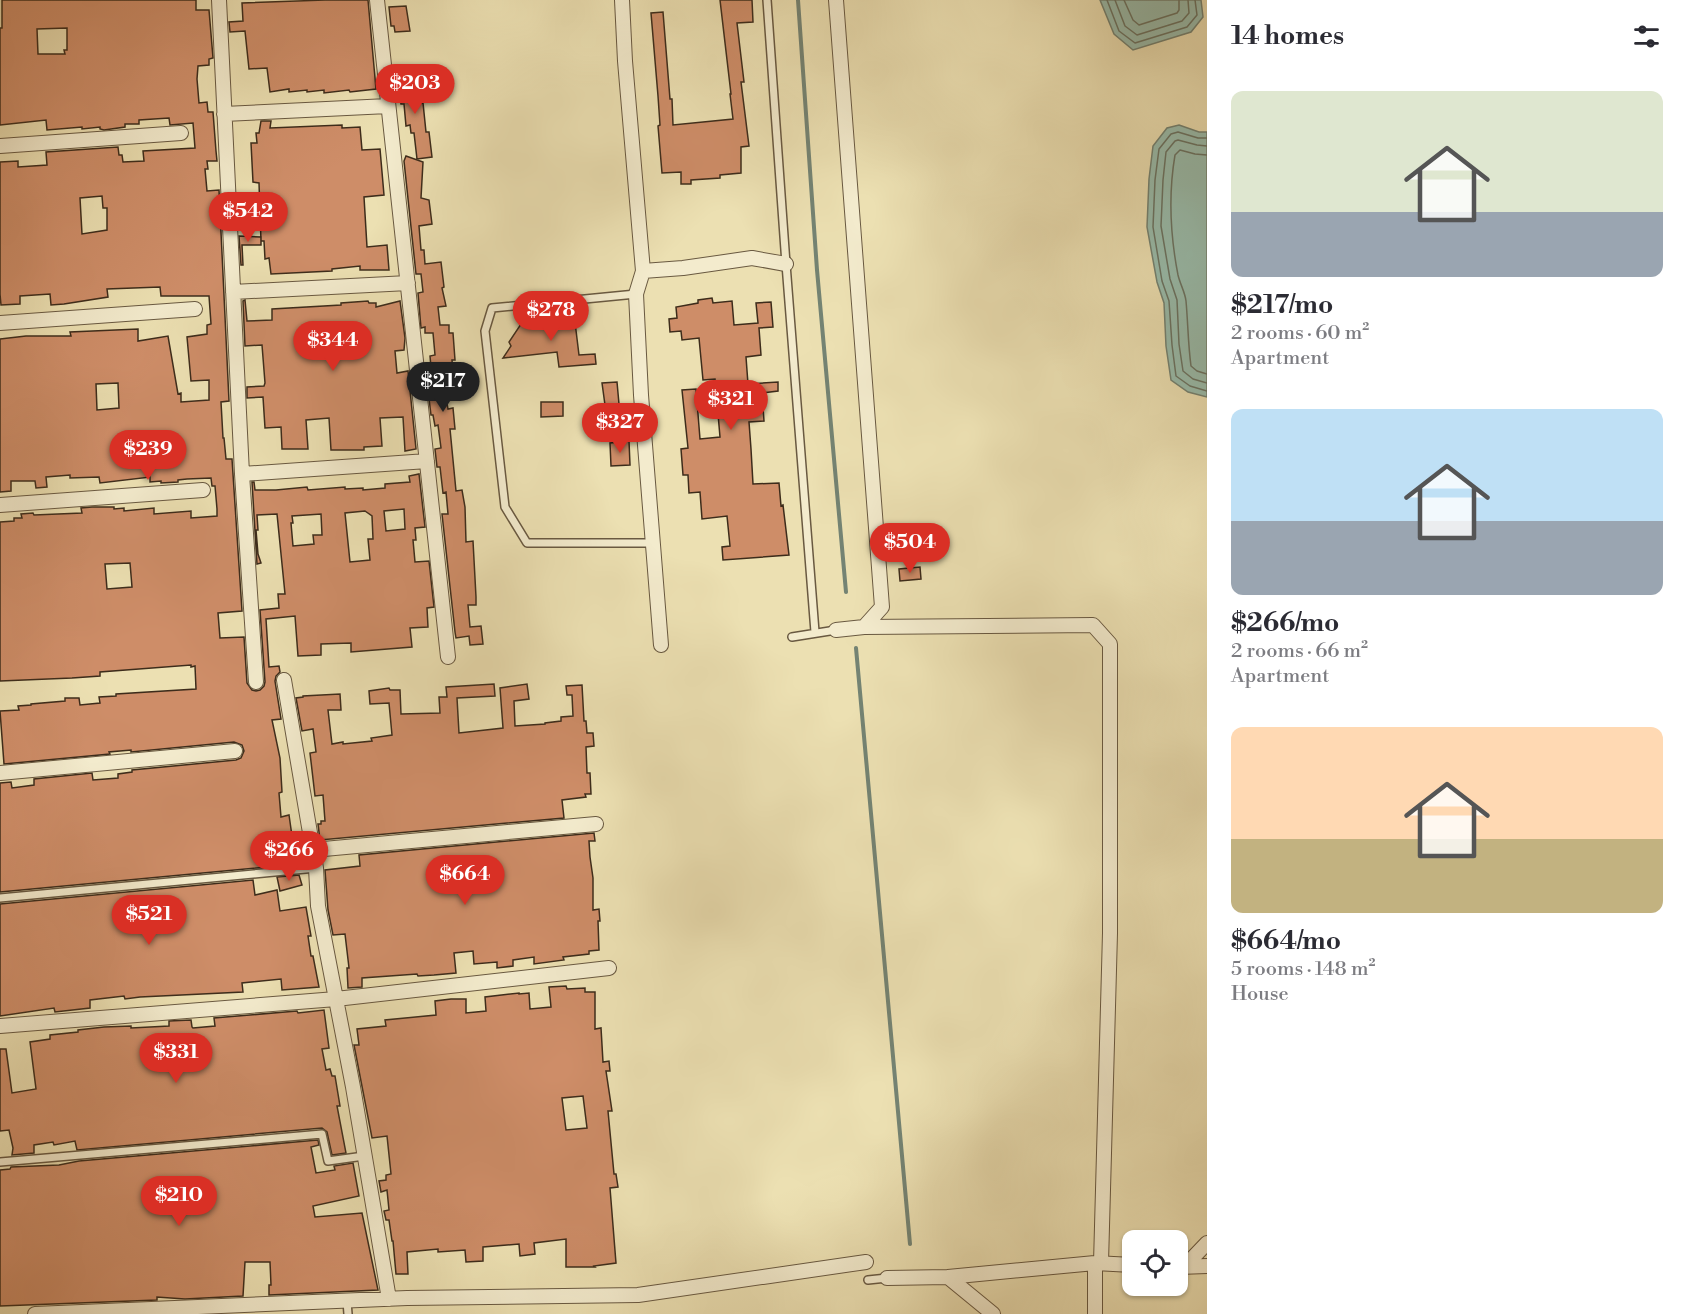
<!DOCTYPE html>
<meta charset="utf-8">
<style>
body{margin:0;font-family:"Libre Bodoni",serif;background:#f7f7f7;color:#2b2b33;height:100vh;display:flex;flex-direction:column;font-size:22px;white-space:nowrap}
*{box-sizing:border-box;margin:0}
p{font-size:20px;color:#7c7c81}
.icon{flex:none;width:33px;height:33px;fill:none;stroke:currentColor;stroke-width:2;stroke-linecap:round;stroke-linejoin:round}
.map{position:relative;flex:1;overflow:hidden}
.details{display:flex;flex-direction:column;background:#fff;width:480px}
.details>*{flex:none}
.controls{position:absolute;left:1122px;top:1230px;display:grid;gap:12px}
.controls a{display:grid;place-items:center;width:66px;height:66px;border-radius:12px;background:#fff;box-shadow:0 2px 4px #0004;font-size:30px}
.price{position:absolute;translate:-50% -51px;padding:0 14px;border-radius:21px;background:#d93025;color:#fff;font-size:20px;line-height:39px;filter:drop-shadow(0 2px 3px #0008)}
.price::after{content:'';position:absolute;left:50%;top:36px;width:18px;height:14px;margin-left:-9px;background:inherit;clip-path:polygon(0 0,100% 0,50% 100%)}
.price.current{background:#222;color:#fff}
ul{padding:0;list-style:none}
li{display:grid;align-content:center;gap:12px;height:318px;padding:0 24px}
li span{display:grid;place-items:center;height:186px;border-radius:12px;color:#555}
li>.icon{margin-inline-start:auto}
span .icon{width:108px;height:108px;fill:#fffc;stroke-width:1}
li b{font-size:26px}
h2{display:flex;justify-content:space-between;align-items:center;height:72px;padding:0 24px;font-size:26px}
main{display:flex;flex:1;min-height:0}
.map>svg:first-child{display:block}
</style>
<main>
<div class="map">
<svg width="1207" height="1314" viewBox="0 0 1207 1314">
<rect width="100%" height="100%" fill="#ece0b2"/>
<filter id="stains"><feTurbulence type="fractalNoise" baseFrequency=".00333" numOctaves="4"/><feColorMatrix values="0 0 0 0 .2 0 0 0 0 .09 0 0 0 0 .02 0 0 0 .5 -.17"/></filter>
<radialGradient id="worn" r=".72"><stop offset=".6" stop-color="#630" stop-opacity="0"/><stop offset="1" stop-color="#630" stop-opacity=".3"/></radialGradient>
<!-- water -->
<path fill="#99bdad" stroke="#748373" stroke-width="1.5" d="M1100 0H1201L1203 17 1191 32 1133 50 1114 34Z
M1179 125 1199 132H1207V397L1188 392 1171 380 1166 346 1164 303 1157 282 1147 227 1149 179 1153 146 1167 128Z"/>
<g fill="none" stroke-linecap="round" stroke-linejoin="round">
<!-- shore -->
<path stroke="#6b7464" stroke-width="1.5" d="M1107 0 1119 31 1135 43 1187 27 1197 15 1195 0
M1115 0 1125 26 1137 35 1182 21 1189 13 1188 0
M1124 0 1133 20 1139 25 1177 13 1179 10V0
M1207 138H1198L1178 132 1171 134 1159 149 1155 180 1153 227 1162 281 1169 301 1172 345 1176 376 1190 386 1207 391
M1207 146 1197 145 1178 140 1175 141 1166 152 1163 180 1161 226 1170 279 1177 300 1179 344 1183 371 1193 379 1207 383
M1207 155 1195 154 1180 150 1175 155C1168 196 1170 234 1178 275 1180 284 1185 292 1186 301 1188 323 1188 344 1191 366L1197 371 1207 374"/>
<!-- stream -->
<path stroke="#748373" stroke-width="4" d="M798 0 817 270 846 592
M856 648 910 1244"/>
</g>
<!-- building -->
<path fill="#ce8d68" stroke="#3d2c1b" stroke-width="1.5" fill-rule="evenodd" d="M2 0H196V10H209L213 58 209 59V65L198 66 197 79 199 103 207 102 208 112H213L216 151 217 161H207L208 169H205L207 191 219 190 229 401 221 402 223 438H224L226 459H232L242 611 218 613 220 638 244 637 247 683 252 690 256 691 260 690 264 686 265 682 260 610 279 608 278 594H285L277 514 257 515 258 530H256L258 554 261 563 257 564 252 482H254L255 490H276L307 487 308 490 345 487V489L363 488V490L385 488V484L410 482 409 476 419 474 425 527 415 528 416 540H413L415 562 429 561 434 607 427 608 428 627 410 628 412 647 351 652V643L321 644V655L298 656 295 616 266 619 269 667 279 666 280 672 276 676 275 681 281 719 272 720 280 758 282 792 279 793 281 817 289 815 295 857H299V864L0 892V783L11 782 12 788 34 785V779L92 773 93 780 118 778V774L132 772V770L236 760 241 758 244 751 242 745 234 742 131 752V750L109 752 110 754 4 764 0 711 19 710 18 706 31 705V704L65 701V698H79L80 705 100 703 99 697 116 696V694L196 689 195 666 191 667V665L100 672V676L72 678 0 681V522L14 521V518H22L21 514 33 513 34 515 82 513 81 508 92 507H114V509L124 508V511L154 508V514L191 511V518L217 516V509L215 486H212L211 478 187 479 178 480V482L161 483V481L150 482V477L100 483 99 477 70 478V475L46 477 47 487 36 488 35 481H11V491L0 492V339L26 336H71L70 332 138 329V341L168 336 178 394 181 393V402L209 400V380L191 381 187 337 207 334V325L211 324 209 296H161L160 287 107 289 108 297 64 304 51 305 50 294 20 296V304L1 305 0 294V162L18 161V167L47 165 46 152 118 147 119 155H122L123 162 144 161 143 151 195 148 193 123 170 125 169 118 139 120V124H125V127L104 130 100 129V127L82 129V127L47 130 46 120 0 125V28H2ZM67 28V50H64L65 54H38L37 29ZM102 196 103 208H107V230L82 234 80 198ZM118 383 119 408 97 410 96 384ZM404 509 405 529 386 531 384 511ZM365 511 372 516 373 539H368L370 560 350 562 345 513ZM321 514 322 535H313L314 544 293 546 291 523H293L292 516ZM130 563 132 587 107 589 105 564Z
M325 0H368L376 89 350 92 349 90 324 93V90L307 92V90L289 92V89L270 92 267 68 249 69 245 31 230 32 229 22 243 21 242 3Z
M720 0H752L753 22 737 23 744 82H741L749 146 741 147V173L720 175V178L691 180V184H681V172L662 173 658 126 660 125 658 96 651 13 663 12 670 99H672L673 125 733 119 730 94H731Z
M406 6 410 31 395 32 394 26H391L389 7Z
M421 75 422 85H416L418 104 423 103 426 132H429L432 157 417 159 414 133H411L410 125 406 126 404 104H401L398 82 402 81V77Z
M261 121H271L270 128 342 125V128L360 127 362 150 380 149 384 195 364 197 367 247 387 245 389 270H360V266L332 269V271L271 274 269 258 265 259 264 241H261L259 183 253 182 251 143H257L256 133H259Z
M406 156 423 162 421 198 429 200 432 224 419 226 421 250H424L425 264 441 262 444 287 442 288 446 306 438 307 440 325H449V333H453L455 360H452L454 387 444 388 448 409 453 408 455 429H450L456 491 462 490 465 507 466 542 473 541 476 597V605H468L470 627 481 626 483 644 470 645 469 636 456 638 455 632 442 514H448L446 492 443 493 440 467H437L435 449 441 448 438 425 435 426 433 415H431L428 390H433L430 356 435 355 433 333H425V327L421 328 418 293 423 292 421 274H416L404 161Z
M239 236 261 237V245H242L243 265H241Z
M712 298 713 303 732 301 734 325 758 323 756 303 771 302 773 327 759 328 761 355 746 357 748 384 778 382V391L762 393 764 421 749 422 751 449 753 484 779 483 781 506 783 505 789 555 723 560 722 547 730 546 727 516 702 519 700 492 689 493 688 475H683L681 449 688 448 682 390 696 389 700 439 720 437 715 379 703 380 699 338 682 340 681 331 670 332 669 319 677 318 676 307 698 303V300Z
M245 300 247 321 272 320V309L341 305V303L368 301 369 303H376V307L400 301 405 338 404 350 395 351 397 373 408 371 416 449 405 451 403 417 380 418 382 446 364 447V450H331L329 418 306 420 308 449H282L281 427 265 428 263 397 247 398V387L264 386 265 383 262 345 245 346 243 301Z
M574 314 579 355 595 354 596 364 559 367 557 352 503 358 511 346 509 342 523 321 534 329 549 327 548 316Z
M617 382 619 404 605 405 602 383Z
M541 402H563V416L541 417Z
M629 441 630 465 611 466 610 443Z
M920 567 921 579 900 581 899 569Z
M494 684 495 696 457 698 459 733 503 728 500 688 527 684 529 699 514 701 515 726 545 724V723L561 721V717L573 716 572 695H567L566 686 582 685 584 721H586L587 733H593L594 746 586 747 587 773H590L591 794H585L586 797 562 800 564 818 320 840 318 824H321V821H325L323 795 315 796 310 753 316 752 313 729 302 731 296 698 303 697V696L340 694 341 710H328L332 744 343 742V744L372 741 371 738 392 735 389 703 370 704 369 691 389 688 390 690H400L401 714 440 713 439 697H447L446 687Z
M594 833 595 841H589L590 857 593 878V910L599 909 600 921H598L599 950 589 951V954L563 957 564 960 534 964V957L513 960V966L497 968V962L474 964 473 951 454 953 456 973 434 975 418 976 417 974 362 978V987L348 988 347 968H349L345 934 333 935 328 910 325 870 360 866 359 855Z
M299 875 302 885 280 891 277 877Z
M253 880 255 895 277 890 280 911 306 907 311 936H308L311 956H313L319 987 282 990 281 979 242 983 243 992 140 997 125 999 124 996 90 1000V1008L55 1012 54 1008 0 1016V904Z
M566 986 567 989 585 988V992H595V1029L601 1028 603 1062 609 1061 610 1071H606L612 1111H608L614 1174H616L618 1187 610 1188 616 1263 594 1266 595 1267H566V1239L534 1243 535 1254 520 1256 519 1244 483 1247V1261L466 1262 465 1250 438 1252V1249L407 1252 408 1274H396L393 1241H392L389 1220H386L384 1211 389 1210 387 1190 381 1192 379 1181 386 1180V1175L391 1174 387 1136 372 1138 354 1045H359L357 1029 386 1026 385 1020 436 1015 435 1001 451 999H466V1013L486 1011 485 997 519 993V994L529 993 530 1009 551 1007 549 987ZM583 1096 587 1128 566 1130 562 1098Z
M324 1010 329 1048 322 1049 326 1070 330 1069 332 1076H335L340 1106H337L346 1153 332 1155 327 1132 322 1128 77 1150 75 1141 54 1145 53 1142 34 1145V1153L12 1155 13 1148 9 1130 0 1131V1049H6L12 1093 36 1089 30 1042 50 1039V1035L78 1032V1030L104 1027 131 1026V1028L169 1026V1021L191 1020 192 1027 193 1028 215 1026 214 1018 297 1011 298 1013Z
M318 1140 319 1145 311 1147 316 1173 335 1170 334 1166 353 1163 359 1196 313 1206 315 1217 362 1213 378 1290 269 1295V1285H271L270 1262H245L243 1296 185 1299 157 1297V1300L0 1306V1170L10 1169 11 1167 59 1165 79 1161Z"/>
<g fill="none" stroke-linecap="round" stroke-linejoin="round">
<defs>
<path id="lane" d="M767 0 786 264 815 632
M636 294 492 308 485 331 505 507 527 543H653
M792 637 836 630
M0 898 316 868
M0 1162 322 1134 328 1161 364 1156
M868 1280 887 1278
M347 1301 348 1314"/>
<path id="street" d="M219 0 242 474 256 682
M377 0 448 657
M622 0 625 61 643 271 636 294 641 395 661 645
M836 0 882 607 864 627 836 630
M224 114 388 106
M0 146 181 133
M643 271 683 268 752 258 786 264
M233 292 408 283
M0 323 195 309
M242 474 427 461
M0 505 203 490
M864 627 1093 625 1110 644V933L1101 1263
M284 680 316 868 318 906 353 1087 389 1299
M0 773 235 751
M313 850 596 824
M0 1026 336 999 609 968
M1179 1267 1207 1266
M1184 1267 1207 1243
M948 1277 993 1314
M887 1278 948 1277 1095 1263 1132 1265
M35 1314 407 1298 638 1295 866 1262
M1095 1314V1263"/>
</defs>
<!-- lane casing -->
<use href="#lane" stroke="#695941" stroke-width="10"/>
<!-- street casing -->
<use href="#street" stroke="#695941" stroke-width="16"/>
<!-- lane -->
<use href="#lane" stroke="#f3ebcd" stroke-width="7"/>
<!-- street -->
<use href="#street" stroke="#f3ebcd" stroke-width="14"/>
</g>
<rect width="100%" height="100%" filter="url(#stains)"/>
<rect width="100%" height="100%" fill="url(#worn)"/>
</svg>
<div class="controls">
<a><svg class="icon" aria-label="locate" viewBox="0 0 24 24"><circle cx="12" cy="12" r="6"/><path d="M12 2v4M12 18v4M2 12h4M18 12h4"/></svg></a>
</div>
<b class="price" style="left:415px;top:115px">$203</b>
<b class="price" style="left:248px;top:243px">$542</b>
<b class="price" style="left:551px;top:342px">$278</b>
<b class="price" style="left:333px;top:372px">$344</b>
<b class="price current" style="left:443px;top:413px">$217</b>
<b class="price" style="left:731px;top:431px">$321</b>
<b class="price" style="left:620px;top:454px">$327</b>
<b class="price" style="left:148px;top:481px">$239</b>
<b class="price" style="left:910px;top:574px">$504</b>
<b class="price" style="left:289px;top:882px">$266</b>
<b class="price" style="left:465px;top:906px">$664</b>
<b class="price" style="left:149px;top:946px">$521</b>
<b class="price" style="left:176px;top:1084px">$331</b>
<b class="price" style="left:179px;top:1227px">$210</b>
</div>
<section class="details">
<h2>14 homes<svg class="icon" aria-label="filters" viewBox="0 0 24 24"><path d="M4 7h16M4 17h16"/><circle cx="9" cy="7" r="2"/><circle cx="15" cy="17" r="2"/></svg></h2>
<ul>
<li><span style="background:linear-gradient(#dfe7d0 65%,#9aa5b1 0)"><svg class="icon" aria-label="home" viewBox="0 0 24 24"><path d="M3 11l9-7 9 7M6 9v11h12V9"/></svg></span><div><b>$217/mo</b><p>2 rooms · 60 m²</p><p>Apartment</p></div></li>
<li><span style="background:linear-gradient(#bfe0f5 60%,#9aa5b1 0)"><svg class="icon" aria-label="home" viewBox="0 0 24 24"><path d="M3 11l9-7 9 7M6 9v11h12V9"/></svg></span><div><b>$266/mo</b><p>2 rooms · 66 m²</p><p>Apartment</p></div></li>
<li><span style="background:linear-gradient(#ffd9b3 60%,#c2b280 0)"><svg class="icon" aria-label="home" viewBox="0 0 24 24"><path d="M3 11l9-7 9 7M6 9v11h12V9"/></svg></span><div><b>$664/mo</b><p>5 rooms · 148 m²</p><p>House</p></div></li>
</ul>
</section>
</main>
